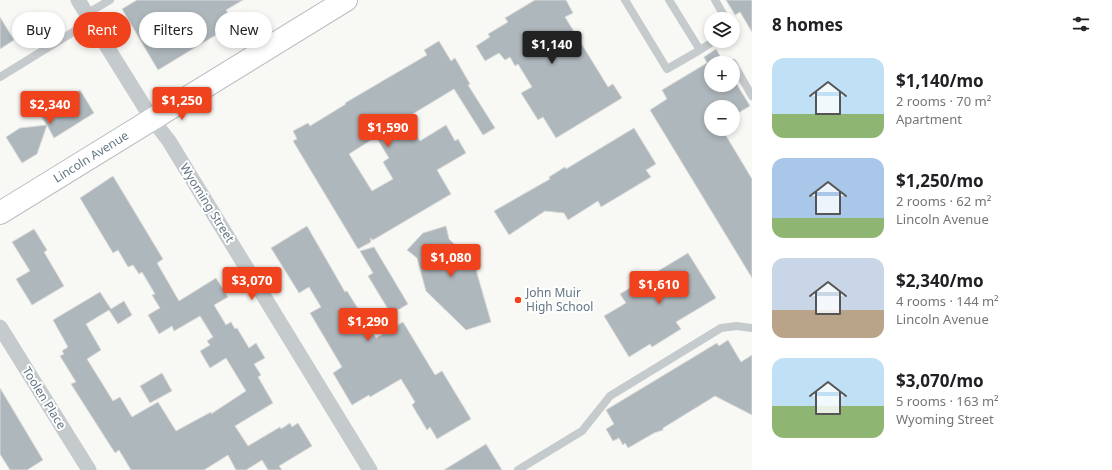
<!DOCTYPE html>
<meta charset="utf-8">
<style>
body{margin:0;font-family:"Noto Sans",sans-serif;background:#f2f2f2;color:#202124;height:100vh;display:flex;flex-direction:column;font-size:15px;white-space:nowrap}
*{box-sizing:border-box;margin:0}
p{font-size:13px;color:#757577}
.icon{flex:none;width:22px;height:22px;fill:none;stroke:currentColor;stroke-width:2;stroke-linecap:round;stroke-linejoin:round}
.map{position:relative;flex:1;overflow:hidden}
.sheet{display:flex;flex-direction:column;background:#fff;width:360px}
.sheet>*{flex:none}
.hud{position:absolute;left:12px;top:12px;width:380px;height:36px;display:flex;gap:8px}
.controls{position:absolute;left:704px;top:12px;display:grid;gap:8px}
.controls a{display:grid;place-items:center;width:36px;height:36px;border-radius:50%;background:#fff;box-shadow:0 2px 6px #0003;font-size:20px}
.price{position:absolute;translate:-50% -34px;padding:0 9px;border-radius:4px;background:#f0421c;color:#fff;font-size:13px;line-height:26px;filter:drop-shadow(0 1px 2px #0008)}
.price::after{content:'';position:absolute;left:50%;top:24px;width:12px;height:9px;margin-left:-6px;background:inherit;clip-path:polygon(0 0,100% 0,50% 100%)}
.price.current{background:#222;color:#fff}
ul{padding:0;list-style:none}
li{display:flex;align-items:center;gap:12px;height:100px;padding:0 20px}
li span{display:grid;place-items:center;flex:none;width:112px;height:80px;border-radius:12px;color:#555}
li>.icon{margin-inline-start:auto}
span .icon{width:48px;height:48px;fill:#fffc;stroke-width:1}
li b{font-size:17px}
h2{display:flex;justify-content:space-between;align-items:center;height:48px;padding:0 20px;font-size:17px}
.tag{padding:0 14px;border-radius:18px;background:#fff;box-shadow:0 2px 6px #0003;font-size:14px;line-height:36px}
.tag.current{background:#f0421c;color:#fff}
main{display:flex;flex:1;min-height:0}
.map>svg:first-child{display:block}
</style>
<main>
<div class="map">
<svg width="752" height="470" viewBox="0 0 752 470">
<rect width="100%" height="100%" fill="#f8f8f5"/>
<!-- building -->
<path fill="#aeb7bc" stroke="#dad9d7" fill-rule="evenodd" d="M137 0H243L226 10 234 24 158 70 122 9Z
M535 0H566L573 13 565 17 608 87 613 84 622 98 556 138 543 117 538 120 521 93 532 87 518 64 515 66 510 57 505 60 499 53 485 61 476 46 490 37 488 34 508 22 505 18Z
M726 0H752V32L740 12 735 15Z
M0 17 14 40 0 49Z
M439 41 451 61 455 58 470 84 468 85 495 128 483 135 454 89 406 118 420 141 446 125 455 141 458 139 466 153 437 170 451 194 373 240 370 238 371 242 358 249 293 141 297 139 293 131 308 123 310 126 346 104 345 103 427 55 424 50ZM376 137 389 158 383 162 393 179 372 191 349 154Z
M716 49 724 63H711V85H733V78L750 106 738 113 735 109 733 111V107H711V129H722L752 179V278L650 110 667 99 662 90 707 63 704 57Z
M80 90 94 113 54 138 47 125 37 154 22 163 6 137 20 128 47 125 40 115Z
M634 128 656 164 646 170 651 177 601 207 598 201 568 220 564 213 545 211 509 235 494 211 550 179 549 177 565 167 566 169Z
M113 176 163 259 157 263 179 301 216 278 228 297 214 305 226 325 231 322 235 329 237 328 249 348 256 343 265 358 254 364 261 375 258 377 273 403 235 426 248 446 280 427 281 429 290 423 292 427 298 423 312 446 279 466 282 470H268L262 460 246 470H236L228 455 204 470H131L119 450 115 453 71 384 76 382 60 356 64 354 62 351 68 347 53 320 100 292 111 309 124 301 132 315 118 324 109 310 86 324 101 350 87 359 113 401 120 397 132 417 158 402 176 431 211 412V414L246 391 226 358 210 368 200 351 210 345 207 341 213 337 200 316 174 331 172 326 159 334 148 315 160 308 152 295 155 294 142 272 139 274 133 265 128 267 118 250 113 253 80 198Z
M307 226 345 292 347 291 376 338 403 322 435 375 442 371 471 419 437 439 430 427 427 430 412 405 415 402 401 379 370 397 369 395 352 405 333 373 342 367 310 313 321 307 309 287 299 293 271 248Z
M446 226 449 239 474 263 491 322 466 330 426 291 417 258 407 250 423 233Z
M34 229 47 250 44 252 64 286 32 305 16 279 30 271 12 242Z
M374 247 408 304 391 314 368 276 373 273 360 251Z
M688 253 716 298 676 322 681 329 652 347 650 344 629 357 604 316 626 303 620 294Z
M728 340 741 362 752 355V415L715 396 663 428V430L654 433 628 448 625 443 623 445 619 438 613 441 606 429 614 424 606 410 717 343 719 346Z
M162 373 172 391 150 403 140 386Z
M0 388 43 460 27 470H10L0 454Z
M486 444 502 470H444Z"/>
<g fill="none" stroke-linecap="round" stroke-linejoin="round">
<defs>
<path id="secondary" d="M0 213 346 0"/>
</defs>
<!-- secondary casing -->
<use href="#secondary" stroke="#b7bdc1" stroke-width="24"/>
<!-- lane -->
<path stroke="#c5cacd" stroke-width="8" d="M625 0 667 69 700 50 669 0
M715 0 726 19
M86 14 110 0
M700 50 714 41
M733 63 752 96
M0 77 91 21
M518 470 582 431 610 396 721 328 737 326 752 328"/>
<!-- street -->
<path stroke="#c5cacd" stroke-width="15" d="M78 0 152 119 169 141 370 470
M0 327 89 470"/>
<!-- secondary -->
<use href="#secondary" stroke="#fff" stroke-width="22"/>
</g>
<!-- markers -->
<circle fill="#f0421c" stroke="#fff" stroke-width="1.5" cx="518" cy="300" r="4"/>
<g text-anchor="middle" stroke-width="4" stroke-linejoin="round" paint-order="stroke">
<!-- street labels -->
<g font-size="12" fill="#607582" stroke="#fff">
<text transform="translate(91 157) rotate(-32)" y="4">Lincoln Avenue</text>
<text transform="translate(207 203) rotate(58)" y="4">Wyoming Street</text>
<text transform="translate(44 398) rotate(58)" y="4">Toolen Place</text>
</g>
<!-- poi labels -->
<g font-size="12" fill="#607582" stroke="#fff" text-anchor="start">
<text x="526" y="297">John Muir<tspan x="526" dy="14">High School</tspan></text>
</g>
</g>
</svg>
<div class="controls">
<a><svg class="icon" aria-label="layers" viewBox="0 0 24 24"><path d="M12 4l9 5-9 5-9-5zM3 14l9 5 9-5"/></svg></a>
<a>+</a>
<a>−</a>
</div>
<b class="price current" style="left:552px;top:65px">$1,140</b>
<b class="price" style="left:182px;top:121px">$1,250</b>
<b class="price" style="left:50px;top:125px">$2,340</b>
<b class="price" style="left:388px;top:148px">$1,590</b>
<b class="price" style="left:451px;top:278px">$1,080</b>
<b class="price" style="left:252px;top:301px">$3,070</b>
<b class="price" style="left:659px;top:305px">$1,610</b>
<b class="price" style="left:368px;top:342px">$1,290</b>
<div class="hud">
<a class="tag">Buy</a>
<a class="tag current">Rent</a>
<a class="tag">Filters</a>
<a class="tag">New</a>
</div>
</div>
<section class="sheet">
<h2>8 homes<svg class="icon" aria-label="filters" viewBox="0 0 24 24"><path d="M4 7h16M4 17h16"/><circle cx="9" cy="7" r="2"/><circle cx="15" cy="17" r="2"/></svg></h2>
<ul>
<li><span style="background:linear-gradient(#bfe0f5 70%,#8fb573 0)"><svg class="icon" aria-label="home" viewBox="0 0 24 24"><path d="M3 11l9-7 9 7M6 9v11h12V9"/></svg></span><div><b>$1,140/mo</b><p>2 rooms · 70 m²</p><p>Apartment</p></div></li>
<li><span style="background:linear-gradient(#a9c7e8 75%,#8fb573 0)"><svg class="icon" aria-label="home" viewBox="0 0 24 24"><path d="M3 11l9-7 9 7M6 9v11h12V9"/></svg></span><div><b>$1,250/mo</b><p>2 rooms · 62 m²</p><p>Lincoln Avenue</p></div></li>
<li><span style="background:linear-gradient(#c9d6e8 65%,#b9a48a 0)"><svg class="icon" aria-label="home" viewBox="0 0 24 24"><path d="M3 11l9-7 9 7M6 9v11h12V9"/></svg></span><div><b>$2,340/mo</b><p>4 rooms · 144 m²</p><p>Lincoln Avenue</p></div></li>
<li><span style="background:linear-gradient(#bfe0f5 60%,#8fb573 0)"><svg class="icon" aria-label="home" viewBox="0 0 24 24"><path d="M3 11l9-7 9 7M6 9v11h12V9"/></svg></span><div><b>$3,070/mo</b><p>5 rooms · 163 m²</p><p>Wyoming Street</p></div></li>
</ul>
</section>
</main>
